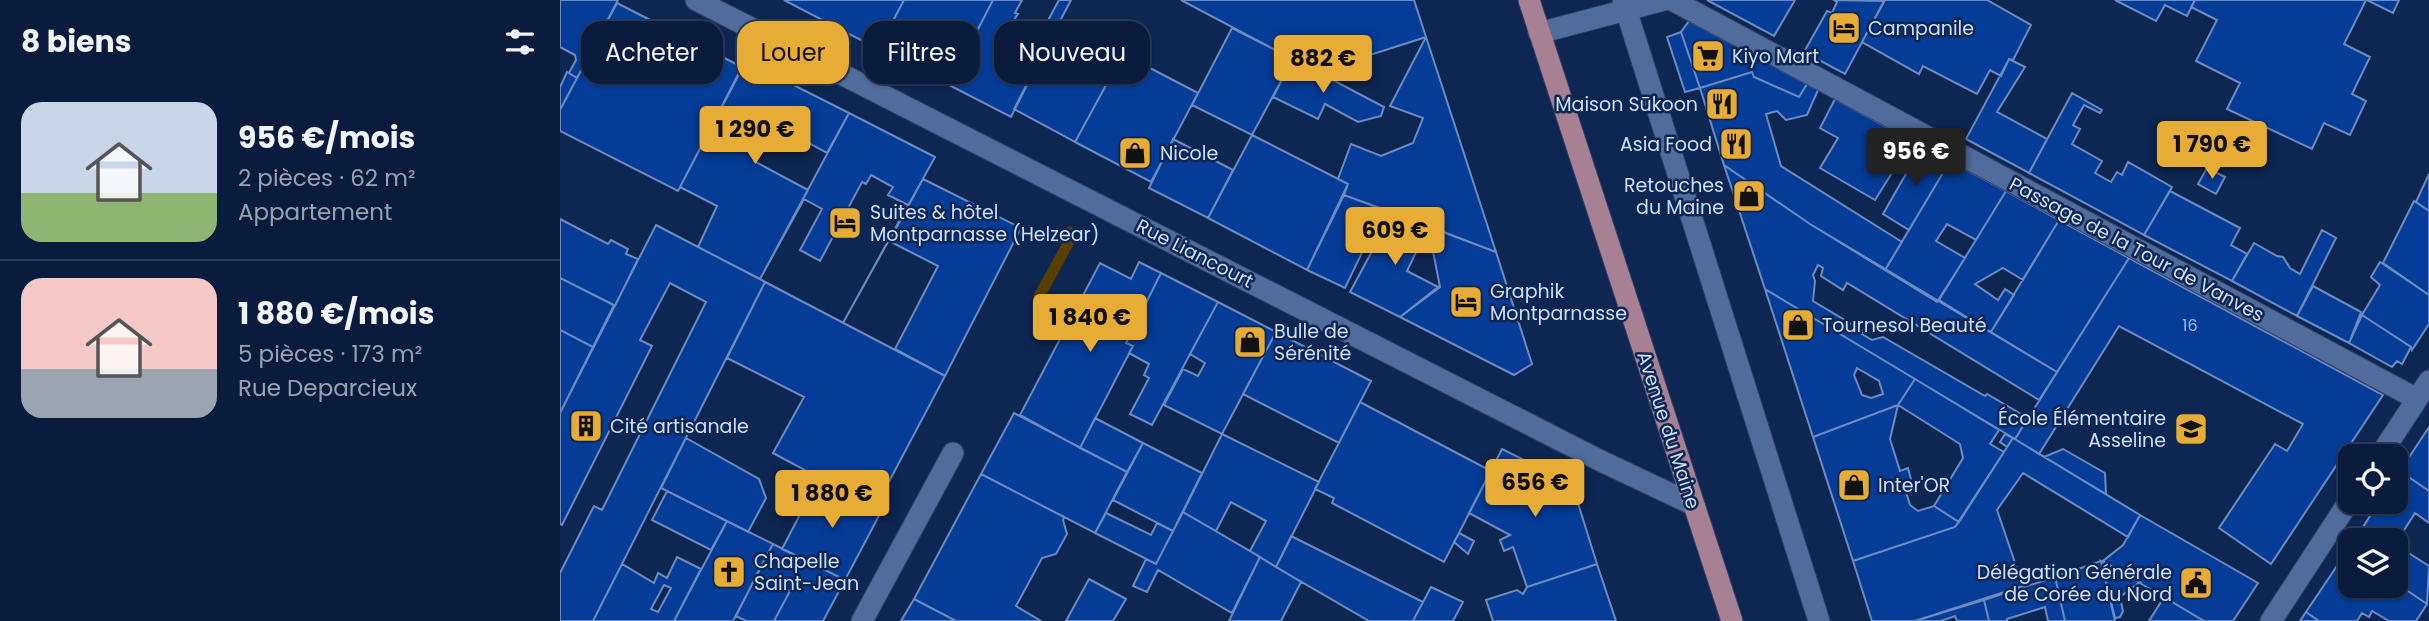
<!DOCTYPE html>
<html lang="fr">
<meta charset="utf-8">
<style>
body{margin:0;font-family:Poppins,sans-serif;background:#132545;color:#f1f3f6;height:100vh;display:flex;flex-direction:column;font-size:26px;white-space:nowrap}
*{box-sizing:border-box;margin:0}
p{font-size:23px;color:#99a1b0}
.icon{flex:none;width:38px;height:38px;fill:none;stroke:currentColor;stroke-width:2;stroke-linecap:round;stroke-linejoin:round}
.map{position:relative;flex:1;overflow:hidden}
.details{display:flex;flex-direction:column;background:#0a1c3e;width:560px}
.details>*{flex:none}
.guide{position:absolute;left:21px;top:21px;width:665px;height:63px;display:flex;gap:14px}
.controls{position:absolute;left:1778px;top:444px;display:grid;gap:14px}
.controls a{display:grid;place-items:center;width:70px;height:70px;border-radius:14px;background:#0a1c3e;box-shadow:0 2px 5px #0004,0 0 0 2px #2a3a58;font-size:35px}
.price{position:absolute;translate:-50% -60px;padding:0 16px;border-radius:7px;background:#e6ac36;color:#111;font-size:23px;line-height:46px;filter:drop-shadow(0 2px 4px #0008)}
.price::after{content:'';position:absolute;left:50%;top:42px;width:21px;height:16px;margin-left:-10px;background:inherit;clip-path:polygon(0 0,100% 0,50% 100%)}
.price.active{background:#222;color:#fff}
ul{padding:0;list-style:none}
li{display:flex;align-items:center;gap:21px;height:175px;padding:0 21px}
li+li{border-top:2px solid #2a3a58}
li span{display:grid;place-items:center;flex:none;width:196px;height:140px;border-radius:21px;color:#555}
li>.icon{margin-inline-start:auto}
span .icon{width:84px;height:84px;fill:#fffc;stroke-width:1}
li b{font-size:30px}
h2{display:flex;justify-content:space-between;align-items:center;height:84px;padding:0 21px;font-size:30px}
.pill{padding:0 24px;border-radius:21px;background:#0a1c3e;box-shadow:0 2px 5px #0004,0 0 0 2px #2a3a58;font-size:24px;line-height:63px}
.pill.active{background:#e6ac36;color:#111}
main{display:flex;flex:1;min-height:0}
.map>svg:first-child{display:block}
</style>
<main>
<section class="details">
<h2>8 biens<svg class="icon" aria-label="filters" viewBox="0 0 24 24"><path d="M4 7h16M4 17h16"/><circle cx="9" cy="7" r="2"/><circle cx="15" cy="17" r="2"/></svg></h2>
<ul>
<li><span style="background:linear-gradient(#c9d6e8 65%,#8fb573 0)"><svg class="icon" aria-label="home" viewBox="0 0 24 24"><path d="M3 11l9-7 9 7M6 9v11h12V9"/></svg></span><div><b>956 €/mois</b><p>2 pièces · 62 m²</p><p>Appartement</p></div></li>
<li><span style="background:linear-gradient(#f6c9c9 65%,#9aa5b1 0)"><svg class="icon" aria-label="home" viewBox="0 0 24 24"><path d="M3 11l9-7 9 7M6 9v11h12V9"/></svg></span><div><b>1 880 €/mois</b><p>5 pièces · 173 m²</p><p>Rue Deparcieux</p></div></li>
</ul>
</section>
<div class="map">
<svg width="1869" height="621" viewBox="0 0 1869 621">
<rect width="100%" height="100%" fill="#0e2652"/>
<!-- green -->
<path fill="#5a3f02" d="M509 226 516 229V240L483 301 473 296 506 236 500 232Z"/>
<!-- building -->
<path fill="#043c98" stroke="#6d8bbe" stroke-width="2" fill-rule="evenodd" d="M0 0H58L17 78 9 73 16 60 15 55 0 47Z
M224 0H344L318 49Z
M344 0H433L396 72 325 36Z
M433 0H462L455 13 458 14 444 34 483 53 451 117 389 85Z
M499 0H511L490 40 483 38 485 26Z
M621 0H854L866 37 757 72Z
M1147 0H1235L1214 36Z
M1274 0 1324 1 1285 74 1244 52 1267 11 1272 13 1277 2Z
M1325 0H1427L1471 25 1453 60 1449 59 1441 76 1430 70 1417 94 1363 66 1359 74 1302 42Z
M1555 0H1635L1627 16 1605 5 1596 21Z
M1635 0H1806L1784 44 1810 57 1792 94 1806 101 1790 135 1764 123 1752 149 1667 109 1680 83 1636 61 1657 20 1631 7Z
M1807 0H1839L1833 13Z
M57 3 182 67 118 191 0 131V110Z
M500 21 563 54 515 142 454 109Z
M1129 21 1247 84 1239 97 1194 77 1192 72 1140 88 1121 32Z
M672 28 733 59 692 135 632 105Z
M1121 32 1140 88 1125 92 1107 37Z
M866 37 883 89 936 252 784 195 788 184 778 179 791 144 821 156 853 143 863 118 830 106Z
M563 54 638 93 591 182 515 142Z
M733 59 824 107 821 116 798 122 765 104 758 119 713 97Z
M1449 59 1465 67 1437 112 1487 139 1469 173 1406 139Z
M186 61 289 113 267 153 214 124 194 161 248 190 200 279 138 247 157 206 120 187Z
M7 72 17 78 0 110V87Z
M1192 72 1194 77 1239 97 1247 84 1258 90 1247 115 1226 120 1217 111 1206 114 1221 166 1342 242 1325 270 1250 224 1164 165 1140 88Z
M1512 93 1542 110 1540 113 1524 105 1513 125 1520 129 1512 144 1542 161 1535 173 1551 182 1557 172 1562 175 1568 162 1612 187 1584 235 1469 173Z
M1275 99 1352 141 1315 200 1260 168 1278 138 1260 128Z
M289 113 375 157 283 323 200 279Z
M692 135 788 184 747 270 648 218Z
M613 139 673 170 648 218 589 188Z
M1362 146 1390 161 1349 230 1323 214Z
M1390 161 1446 191 1416 240 1387 224 1376 241 1405 258 1377 302 1325 270Z
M1164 165 1250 224 1497 372 1479 400 1287 283 1283 290 1261 276 1263 268 1258 265 1253 275 1255 281 1253 301 1303 331 1302 334 1312 340 1323 337 1425 396 1427 394 1468 418 1455 439 1205 289Z
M1647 168 1665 177 1656 194 1638 184Z
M1869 174V211L1856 202Z
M311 175 333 187 328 195 348 205 283 323 200 279 244 199 262 209 240 250 260 261 302 182 306 184Z
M363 179 461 228 385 376 335 349 378 266 329 241Z
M1446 191 1499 220 1463 280 1443 268 1415 284 1438 300 1445 289 1454 295 1431 332 1379 300Z
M1610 191 1680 228 1671 245 1687 254 1672 281 1584 235Z
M784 195 823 209 785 288 747 270Z
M1854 201 1869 211V295L1823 263Z
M829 211 866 225 869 252 858 248 847 271 878 287 840 317 790 292 824 229 821 227Z
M0 219 48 244 51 240 68 249 66 254 78 259 55 306 0 278Z
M1499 220 1569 258 1497 372 1431 332Z
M96 225 205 282 33 621H0V573L34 506 42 510 146 302 110 283 80 340 92 346 2 525 0 524V413Z
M868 226 936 252 972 364 954 375 840 317 880 287Z
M1762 230 1776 238 1737 316 1672 281 1694 243 1717 256 1723 257 1730 268 1740 274Z
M1569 258 1823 395 1711 564 1659 528 1715 444 1727 451 1743 424 1559 326 1479 454 1455 439Z
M579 262 601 273 566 343 573 346 520 448 460 415 540 263 571 279Z
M1820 262 1869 295V324L1852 350 1851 347 1802 315 1820 285 1811 277Z
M601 273 658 302 592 425 570 414 589 378 584 375 589 364 569 353 573 346 566 343Z
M0 278 54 305 33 347 0 330Z
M205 282 385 376 315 508 213 453 244 397 167 358Z
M1753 286 1801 312 1789 343 1737 316Z
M1205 289 1355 379 1338 405 1253 437ZM1297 368 1319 381 1323 394 1311 398 1302 395 1294 375Z
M658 302 716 332 662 434 604 405 623 369 638 376 645 363 630 354Z
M1802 315 1851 347 1842 364 1837 361 1832 367 1789 343Z
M0 330 33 347 0 413Z
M716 332 811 381 779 443 683 394Z
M1355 379 1439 430 1430 444 1444 452 1399 522 1374 506 1403 458 1400 444 1338 405Z
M800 402 931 471 884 562 772 503 774 498 755 489Z
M1338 405 1330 439 1340 471 1348 468 1353 487 1345 489 1350 505 1358 511 1374 506 1399 522 1395 527 1293 561 1253 437Z
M454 413 567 472 535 533 421 474Z
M535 418 583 443 567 472 520 448Z
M1869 427V491L1840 471Z
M662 434 759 482 716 567 690 551 706 521 671 502 656 531 623 512Z
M1445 434 1453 438 1447 447 1440 442Z
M126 438 199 479 206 498 188 532 101 488Z
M1453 438 1580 515 1568 537 1463 473 1437 510 1463 586 1355 621H1312L1293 561 1395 527Z
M583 443 642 473 613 531 553 500Z
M942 449 1012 484 1037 564 967 587 953 547 944 551 940 540 950 535 909 513Z
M1503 449 1545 473 1546 494 1484 457Z
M1840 471 1869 491V523L1855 513 1836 543V541H1794L1819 502H1836V477Z
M421 474 504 517 503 520 507 534 496 554 482 558 456 606 481 621H396L354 599Z
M259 478 321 512 285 580 222 549Z
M107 491 167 521 151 550 92 520Z
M223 491 233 495 229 502 219 497Z
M623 512 700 557 672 613 598 570 587 592 573 586 586 559 596 564Z
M546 513 591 535 597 523 613 531 596 564 535 533Z
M1580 515 1698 583 1673 621H1644L1543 561 1563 545Z
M167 521 213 544 173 621H114Z
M899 533 914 541 908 554 894 542Z
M731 536 863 602 853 621H809L716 567Z
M213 544 285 580 263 621H214L230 591 197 574Z
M1836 545 1869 566 1867 604 1836 583Z
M1787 551 1790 554V586H1836V583L1867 604 1856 621H1829L1812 611 1809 617 1802 613 1797 621H1759L1746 612Z
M117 557 141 569 114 621H33L62 564 94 583 98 573 107 578ZM104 585 111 588 98 612 91 609Z
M700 557 741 582 721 621H669Z
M1541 561 1555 621H1505L1495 577Z
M1541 561 1580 582 1560 597 1563 611 1560 617 1555 618Z
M1037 564 1056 621H933L926 600 957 590 963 594 967 587Z
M197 574 230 591 214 621H186L176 616Z
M1495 577 1505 621H1488L1485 607 1447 619V621H1429L1424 600Z
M529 579 566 599 553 621H506Z
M871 587 903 602 893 621H853Z
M1604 597 1644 621H1589Z
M354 599 396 621H341Z
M1424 600 1429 621H1397L1395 616 1381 621H1355Z
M1746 612 1759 621H1740Z"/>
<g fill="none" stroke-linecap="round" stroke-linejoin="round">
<defs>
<path id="lane" d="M1063 0 1259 621"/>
<path id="street" d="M136 0 1041 461 1134 505
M1112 0 1857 399
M979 33 1104 0
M1819 457 1869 381
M302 621 393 453
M1711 621 1790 500"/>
<path id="primary" d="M969 0 1172 621"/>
</defs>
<!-- lane casing -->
<use href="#lane" stroke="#313e65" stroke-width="23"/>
<!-- street casing -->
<use href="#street" stroke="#313e65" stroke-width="23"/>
<!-- primary casing -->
<use href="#primary" stroke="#313e65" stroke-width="23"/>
<!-- lane -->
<use href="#lane" stroke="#4f6c9d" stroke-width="21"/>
<!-- street -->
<use href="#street" stroke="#4f6c9d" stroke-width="21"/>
<!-- primary -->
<use href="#primary" stroke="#a78093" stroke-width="21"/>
</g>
<!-- icons -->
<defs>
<symbol id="hotel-square" viewBox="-11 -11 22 22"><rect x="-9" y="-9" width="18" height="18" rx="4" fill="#e6ac36" stroke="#0e2652"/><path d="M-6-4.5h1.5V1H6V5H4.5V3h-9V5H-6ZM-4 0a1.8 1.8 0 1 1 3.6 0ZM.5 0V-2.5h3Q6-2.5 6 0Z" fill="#111"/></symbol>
<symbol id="supermarket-square" viewBox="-11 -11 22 22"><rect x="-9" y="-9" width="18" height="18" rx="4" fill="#e6ac36" stroke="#0e2652"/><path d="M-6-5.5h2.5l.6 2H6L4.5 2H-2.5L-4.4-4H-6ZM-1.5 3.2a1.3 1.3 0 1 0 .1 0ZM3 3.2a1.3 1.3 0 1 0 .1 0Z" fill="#111"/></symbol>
<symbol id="restaurant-square" viewBox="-11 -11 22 22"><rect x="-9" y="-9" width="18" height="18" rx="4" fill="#e6ac36" stroke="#0e2652"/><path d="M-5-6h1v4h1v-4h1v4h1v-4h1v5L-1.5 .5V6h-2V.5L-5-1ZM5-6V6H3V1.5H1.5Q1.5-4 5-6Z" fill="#111"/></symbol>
<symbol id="shop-square" viewBox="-11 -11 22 22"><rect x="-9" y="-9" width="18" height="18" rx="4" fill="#e6ac36" stroke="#0e2652"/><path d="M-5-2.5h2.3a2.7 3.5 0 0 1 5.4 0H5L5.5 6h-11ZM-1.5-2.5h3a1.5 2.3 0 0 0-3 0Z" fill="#111"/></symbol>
<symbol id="building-square" viewBox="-11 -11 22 22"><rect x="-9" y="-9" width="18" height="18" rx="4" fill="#e6ac36" stroke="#0e2652"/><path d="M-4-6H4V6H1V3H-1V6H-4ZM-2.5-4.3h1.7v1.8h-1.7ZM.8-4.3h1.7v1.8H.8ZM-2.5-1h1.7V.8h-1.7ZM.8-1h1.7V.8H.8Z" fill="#111"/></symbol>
<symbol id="school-square" viewBox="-11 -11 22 22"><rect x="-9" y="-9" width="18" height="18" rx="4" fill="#e6ac36" stroke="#0e2652"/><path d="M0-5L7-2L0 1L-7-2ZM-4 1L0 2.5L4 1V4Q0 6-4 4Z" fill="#111"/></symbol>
<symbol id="church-square" viewBox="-11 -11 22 22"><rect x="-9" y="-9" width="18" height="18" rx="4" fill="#e6ac36" stroke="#0e2652"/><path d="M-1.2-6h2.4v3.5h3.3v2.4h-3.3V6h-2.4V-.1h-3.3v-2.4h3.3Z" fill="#111"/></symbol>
<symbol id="civic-square" viewBox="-11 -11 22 22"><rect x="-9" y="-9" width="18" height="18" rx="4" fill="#e6ac36" stroke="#0e2652"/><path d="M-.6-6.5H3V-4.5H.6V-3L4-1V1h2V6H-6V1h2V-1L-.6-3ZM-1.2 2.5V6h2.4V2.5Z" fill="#111"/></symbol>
</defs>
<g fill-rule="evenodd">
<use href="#hotel-square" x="1265" y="9" width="38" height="38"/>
<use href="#supermarket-square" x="1129" y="37" width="38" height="38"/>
<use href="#restaurant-square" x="1143" y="85" width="38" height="38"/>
<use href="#restaurant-square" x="1157" y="125" width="38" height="38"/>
<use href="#shop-square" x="556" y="134" width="38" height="38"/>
<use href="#shop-square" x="1170" y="177" width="38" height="38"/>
<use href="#hotel-square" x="266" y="204" width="38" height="38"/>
<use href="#hotel-square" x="887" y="283" width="38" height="38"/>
<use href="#shop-square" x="1219" y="306" width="38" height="38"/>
<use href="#shop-square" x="671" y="323" width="38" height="38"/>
<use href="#building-square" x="7" y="407" width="38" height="38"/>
<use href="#school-square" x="1612" y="410" width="38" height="38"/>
<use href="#shop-square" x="1275" y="466" width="38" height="38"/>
<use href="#church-square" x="150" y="553" width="38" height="38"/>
<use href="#civic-square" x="1617" y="564" width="38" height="38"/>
</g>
<g text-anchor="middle" stroke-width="5" stroke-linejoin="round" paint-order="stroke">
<!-- number labels -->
<g font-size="16" fill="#9cb6e2">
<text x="1630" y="331">16</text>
</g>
<!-- poi labels -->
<g font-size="19" fill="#cedefa" stroke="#0e2652" text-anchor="start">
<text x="1308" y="35">Campanile</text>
<text x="1172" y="63">Kiyo Mart</text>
<text x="1138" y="111" text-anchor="end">Maison Sūkoon</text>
<text x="1152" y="151" text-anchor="end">Asia Food</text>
<text x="600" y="160">Nicole</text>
<text x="1164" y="192" text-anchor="end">Retouches<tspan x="1164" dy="22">du Maine</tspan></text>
<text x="310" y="219">Suites &amp; hôtel<tspan x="310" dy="22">Montparnasse (Helzear)</tspan></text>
<text x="930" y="298">Graphik<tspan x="930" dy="22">Montparnasse</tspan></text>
<text x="1262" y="332">Tournesol Beauté</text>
<text x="714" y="338">Bulle de<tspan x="714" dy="22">Sérénité</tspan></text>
<text x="1606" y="425" text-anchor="end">École Élémentaire<tspan x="1606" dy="22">Asseline</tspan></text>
<text x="50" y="433">Cité artisanale</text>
<text x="1318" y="492">Inter'OR</text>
<text x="194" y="568">Chapelle<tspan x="194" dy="22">Saint-Jean</tspan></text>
<text x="1612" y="579" text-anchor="end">Délégation Générale<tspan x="1612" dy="22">de Corée du Nord</tspan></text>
</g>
<!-- street labels -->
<g font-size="19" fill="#cedefa" stroke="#0e2652">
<text transform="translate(1577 249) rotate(28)" y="7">Passage de la Tour de Vanves</text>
<text transform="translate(635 253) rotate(27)" y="7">Rue Liancourt</text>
<text transform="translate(1109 430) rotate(72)" y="7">Avenue du Maine</text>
</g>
</g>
</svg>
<div class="controls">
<a><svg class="icon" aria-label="locate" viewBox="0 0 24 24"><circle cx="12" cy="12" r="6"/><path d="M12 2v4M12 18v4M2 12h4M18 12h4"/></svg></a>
<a><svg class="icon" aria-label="layers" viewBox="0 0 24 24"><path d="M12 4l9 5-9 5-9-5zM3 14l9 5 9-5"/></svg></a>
</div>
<b class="price" style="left:763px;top:95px">882 €</b>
<b class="price" style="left:195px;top:166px">1 290 €</b>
<b class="price" style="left:1652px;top:181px">1 790 €</b>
<b class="price active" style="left:1356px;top:188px">956 €</b>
<b class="price" style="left:835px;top:267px">609 €</b>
<b class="price" style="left:530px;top:354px">1 840 €</b>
<b class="price" style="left:975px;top:519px">656 €</b>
<b class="price" style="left:272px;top:530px">1 880 €</b>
<div class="guide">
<a class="pill">Acheter</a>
<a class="pill active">Louer</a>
<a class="pill">Filtres</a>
<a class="pill">Nouveau</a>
</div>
</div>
</main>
